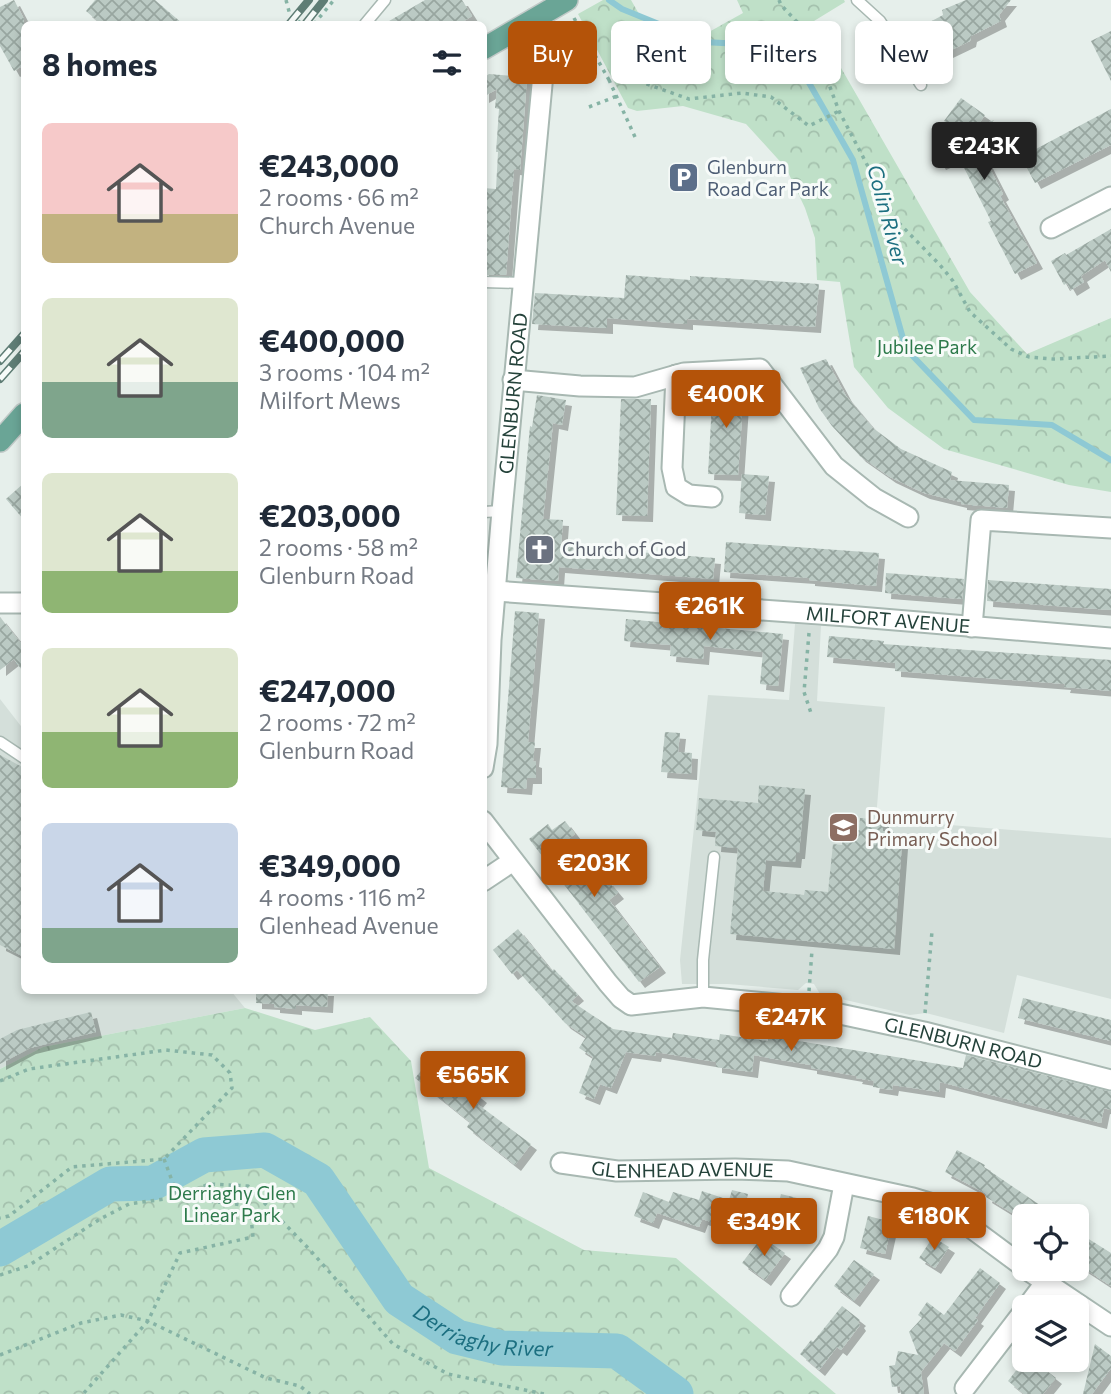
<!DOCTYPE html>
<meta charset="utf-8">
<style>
body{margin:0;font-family:Commissioner,sans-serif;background:#f6f6f7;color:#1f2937;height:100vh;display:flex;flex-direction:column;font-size:26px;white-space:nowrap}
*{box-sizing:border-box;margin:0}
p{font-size:23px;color:#747a83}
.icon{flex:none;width:38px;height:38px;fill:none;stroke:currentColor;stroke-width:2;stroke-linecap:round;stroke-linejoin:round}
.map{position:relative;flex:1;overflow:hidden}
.details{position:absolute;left:21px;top:21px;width:466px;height:973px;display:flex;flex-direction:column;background:#fff;border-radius:10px;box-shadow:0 4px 10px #0003}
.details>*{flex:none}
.hud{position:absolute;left:508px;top:21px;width:497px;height:63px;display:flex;gap:14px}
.tools{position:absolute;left:1012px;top:1204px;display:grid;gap:14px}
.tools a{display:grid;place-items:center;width:77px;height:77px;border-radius:10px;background:#fff;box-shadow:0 4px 10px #0003;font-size:35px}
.price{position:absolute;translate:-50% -60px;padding:0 16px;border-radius:7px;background:#b45309;color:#fff;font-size:23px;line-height:46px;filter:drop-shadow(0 2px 4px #0008)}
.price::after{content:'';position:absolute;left:50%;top:42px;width:21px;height:16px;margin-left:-10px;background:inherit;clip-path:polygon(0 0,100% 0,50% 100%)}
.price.active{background:#222;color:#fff}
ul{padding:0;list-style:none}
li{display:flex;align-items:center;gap:21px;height:175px;padding:0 21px}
li span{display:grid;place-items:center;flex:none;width:196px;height:140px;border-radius:10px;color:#555}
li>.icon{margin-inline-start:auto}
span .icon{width:84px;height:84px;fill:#fffc;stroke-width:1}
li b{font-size:30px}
h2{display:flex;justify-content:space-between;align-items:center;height:84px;padding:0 21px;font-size:30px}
.pill{padding:0 24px;border-radius:10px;background:#fff;box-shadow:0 4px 10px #0003;font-size:24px;line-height:63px}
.pill.active{background:#b45309;color:#fff}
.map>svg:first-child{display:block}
</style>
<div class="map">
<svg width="1111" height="1394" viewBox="0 0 1111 1394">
<defs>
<pattern id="park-crowns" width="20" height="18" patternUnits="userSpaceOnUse" patternTransform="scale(1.75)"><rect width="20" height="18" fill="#bfe0c8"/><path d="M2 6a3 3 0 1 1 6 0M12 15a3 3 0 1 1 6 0" fill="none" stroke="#a4c1ad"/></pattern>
<pattern id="building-cross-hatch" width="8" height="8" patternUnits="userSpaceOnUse" patternTransform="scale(1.75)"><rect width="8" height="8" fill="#bbcac4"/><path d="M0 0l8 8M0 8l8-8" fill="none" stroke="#98a6a0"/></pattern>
<filter id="shadow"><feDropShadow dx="6" dy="6" stdDeviation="0" flood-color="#0004"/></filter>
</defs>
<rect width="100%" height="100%" fill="#e6efeb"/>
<!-- built -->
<path fill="#d4dfda" d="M795 624 821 626 817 701 885 707 876 819 1111 838V999L1017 975 1004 1033 926 1013 910 1015 820 994 814 984 806 983 798 990 728 984H682L680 960 708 695 789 700Z
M0 699 24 730V990L231 991 245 1008 43 1047 0 1069Z"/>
<!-- park -->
<path fill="url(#park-crowns)" d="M603 0H631L651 35 682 47 743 13 737 0H844L845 2 814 21 970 292 1027 354 1111 318V492L1069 485 944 449 888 408 854 367 840 282 817 280 815 238 805 208 786 168 746 124 683 106 637 111 628 108 578 14Z
M245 1008 315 1030 370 1017 411 1061 429 1168 584 1250 676 1258 836 1394H0V1069L43 1047Z"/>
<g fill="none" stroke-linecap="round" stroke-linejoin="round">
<!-- stream -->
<path stroke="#8ec9d4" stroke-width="6" d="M609 0 622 9 703 42 781 46 796 60 853 160 906 349 974 420 1052 425 1111 460"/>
<!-- river -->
<path stroke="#8ec9d4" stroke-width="35" id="s1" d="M0 1249 110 1184 153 1183 204 1155 265 1150 318 1180 399 1299 457 1337 502 1348 617 1351 676 1394"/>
</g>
<!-- building -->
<path fill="url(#building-cross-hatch)" filter="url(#shadow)" d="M14 0 24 19V65L14 71 0 46V7Z
M95 0H155L183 24H101L86 11Z
M425 0H462L472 16 459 24H384Z
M966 0H1011L999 15 1001 21 971 36 970 41 947 52 937 53 920 63 911 49 907 50 900 38 943 15 942 10Z
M1111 31V81L1091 41Z
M887 45 893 55 877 60 873 52Z
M489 74 527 77 520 170 514 169 506 275H483V188L496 189 498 152H496L499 109 495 108 497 89 483 97V78Z
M961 98 985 115 976 128 994 120 977 143 1003 194 1000 196 1037 263 1015 274 988 222 991 221 958 156 940 164 932 149 962 135 944 121Z
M1111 109V145L1035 183 1021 157Z
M1111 229V272L1105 260 1081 276 1084 282 1071 290 1067 283 1064 285 1051 261 1065 253 1066 255Z
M626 275 690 280V276L819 284 815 327 687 319V324L607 318V328L532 324 535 293 624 298Z
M826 359 846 396 873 428 901 449 952 472 950 480 1009 485 1007 508 961 504V502L924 493 890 477 860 456 832 426 819 408 800 368Z
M713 385 744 387 738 475 708 474Z
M537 395 566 400 562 425 553 423 543 519 563 520 561 546 715 558 713 579 559 567 558 581 516 578 530 426 532 427Z
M621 399H651L647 516 616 515Z
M742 474 769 476 765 515 739 513Z
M24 483V520L6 499Z
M726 542 879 553 876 586 809 580V578L724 572Z
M886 573 964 579 962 599 885 593Z
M988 580 1111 589V610L987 601Z
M515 611 539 613 528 742H535L533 761 536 762V778H527L526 789 501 787Z
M0 617 24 647V673L14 659 0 670Z
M626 619 783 634 778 686 760 684 763 652 704 646 703 659 670 656 671 645 624 641Z
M829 636 884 641 883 644 1111 660V691L1064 687 1065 684 895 671V663L827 657Z
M665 732 680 733 678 752 692 753 691 774 661 772Z
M0 755 24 768V957L0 945Z
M759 785 805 789 799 853H796L795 862 766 860 763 891 804 895 805 890 828 892 833 844 842 845 843 829 859 830 860 818 883 820V831L894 832 893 843H902L894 949 730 934 738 848 715 846 716 832 696 830 699 798 758 803Z
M565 821 575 834 564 842 599 886 607 880 618 893 609 900 660 967 639 982 529 839 548 824 552 830Z
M518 929 552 971 554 969 578 995 571 1001 613 1029 672 1038 673 1033 719 1040 720 1034 768 1041V1036L963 1068 966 1055 1111 1092V1110L1104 1108 1101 1123 940 1082 939 1092 893 1085 892 1090 873 1087 874 1081 856 1078 857 1076 811 1068V1065L775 1059 754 1055 752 1072 716 1067V1062L656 1052 655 1056 626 1052 611 1088 600 1084 594 1099 579 1093 593 1057 579 1048 586 1037 565 1023 517 970 512 974 493 950Z
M256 990H328L327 1007 296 1005V1009L274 1007V1004L256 1003Z
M1023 998 1111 1020V1041L1018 1018Z
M91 1012 96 1032 30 1048 0 1064V1039L17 1030Z
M432 1058 481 1097 476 1103 531 1144 515 1165 467 1127 470 1122 415 1078Z
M957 1150 985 1165 984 1167 1056 1216H1017L986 1197 987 1194 945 1172Z
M732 1190 748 1194 745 1206 770 1214 767 1225 735 1217 757 1233 755 1237 702 1219 699 1227 657 1213 653 1223 634 1216 643 1192 669 1202 673 1192 699 1200 702 1191 729 1200Z
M781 1194 805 1200 797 1232 773 1226Z
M868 1216 892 1222 885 1254 860 1248Z
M1076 1231 1111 1253V1286L1076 1263Z
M762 1237 785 1253 765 1280 742 1263Z
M933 1237 949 1247 935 1268 919 1258Z
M854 1260 874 1274 854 1301 834 1286Z
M980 1268 1000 1283 975 1318 978 1320 955 1351 944 1343 921 1372 924 1394H901L900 1386 892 1387 889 1366 895 1365 898 1351 918 1355 909 1332 922 1318 918 1315 927 1302 944 1315Z
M842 1306 860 1320 858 1322 860 1325 841 1350 837 1347 819 1370 800 1354 811 1340 813 1342Z
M1095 1344 1111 1356V1368L1092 1394H1083Z
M1024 1360H1033L1056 1378 1043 1394H1024L1008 1381Z"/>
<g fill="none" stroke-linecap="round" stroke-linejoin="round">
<defs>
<path id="lane" d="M857 0 880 21 921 85
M365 24 385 0
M483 282 524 283
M483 512 502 511
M0 742 24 758
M703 997V960L714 857"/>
<g id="street">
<path d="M1051 228 1111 197"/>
<path d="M676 375 672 468 676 487 689 495 712 497"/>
<path d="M513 380 580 386 635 387 684 373 760 369 834 466 874 498 908 517"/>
<path id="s2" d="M495 591 847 616 1111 638"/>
<path d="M0 603H24"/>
<path d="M972 627 981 520 1111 528"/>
<path id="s3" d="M483 768 487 744 491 640 502 511 543 74 545 46 534 19"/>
<path id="s4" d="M483 821 608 983 621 998 631 1005 703 997 807 1007 924 1032 1111 1080"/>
<path d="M483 881 513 861"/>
<path id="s5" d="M561 1163 617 1171 735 1169 788 1171 913 1198 943 1207 1024 1267"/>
<path d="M1026 1269 1111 1326"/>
<path d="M791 1296 828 1249 834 1237 844 1184"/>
<path d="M1027 1307 1045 1283"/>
<path d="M965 1388 1024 1311"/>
</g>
<path id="primary" d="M483 49 567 0
M0 441 24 414"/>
</defs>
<!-- lane casing -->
<use href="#lane" stroke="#a8b8b2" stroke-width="13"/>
<!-- street casing -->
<use href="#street" stroke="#a8b8b2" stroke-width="23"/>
<!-- primary casing -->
<use href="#primary" stroke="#c2cac8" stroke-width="24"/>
<!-- path -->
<path stroke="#86b3a5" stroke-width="3.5" stroke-dasharray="3.5 5" stroke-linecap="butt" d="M286 0 290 15 302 24
M779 0 781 5 799 24 813 42 839 111 896 220 940 265 953 281 970 312 1011 349 1029 357 1053 359 1111 356
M574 18 609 80
M314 24 334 0
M589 107 617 96
M635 137 609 80 624 76 689 99 742 93 771 97 809 126 839 111
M809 633 804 692 811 713
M809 991 812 950
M925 1013 932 931
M0 1081 29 1069 166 1050 212 1055 230 1073 232 1088 164 1159 72 1167 9 1216 0 1218
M164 1159 178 1197
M180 1196 209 1184 248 1186 310 1250 393 1344 448 1374 544 1394
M0 1275 28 1266 100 1219 129 1204 178 1197 250 1206 253 1237 180 1253 148 1321 83 1394
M0 1355 81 1323 121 1315 148 1321 266 1378 300 1386 310 1394"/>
<!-- lane -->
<use href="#lane" stroke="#fff" stroke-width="10"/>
<!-- street -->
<use href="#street" stroke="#fff" stroke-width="19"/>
<!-- primary -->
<use href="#primary" stroke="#6aa596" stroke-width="21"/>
<defs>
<path id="rail" d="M289 24 309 0
M305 24 324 0
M0 361 24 334
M0 379 24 352"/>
</defs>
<!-- rail casing -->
<use href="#rail" stroke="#5f7d75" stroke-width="8"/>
<!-- rail -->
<use href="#rail" stroke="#f7fbf9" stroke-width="5" stroke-dasharray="16" stroke-linecap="butt"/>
</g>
<!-- icons -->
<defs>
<symbol id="parking-square" viewBox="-11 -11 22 22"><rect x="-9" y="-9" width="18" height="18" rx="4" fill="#5c6f8a" stroke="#f7fbf9"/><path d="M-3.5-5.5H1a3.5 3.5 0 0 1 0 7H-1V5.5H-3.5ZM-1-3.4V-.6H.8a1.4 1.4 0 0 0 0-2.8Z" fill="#fff"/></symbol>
<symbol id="church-square" viewBox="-11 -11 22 22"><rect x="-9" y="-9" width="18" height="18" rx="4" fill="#6b7280" stroke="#f7fbf9"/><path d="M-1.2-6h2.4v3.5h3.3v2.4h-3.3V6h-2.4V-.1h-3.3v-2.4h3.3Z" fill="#fff"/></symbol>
<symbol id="school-square" viewBox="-11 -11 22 22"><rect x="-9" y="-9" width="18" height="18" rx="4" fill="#8d6e63" stroke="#f7fbf9"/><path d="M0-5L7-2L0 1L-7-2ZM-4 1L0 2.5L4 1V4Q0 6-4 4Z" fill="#fff"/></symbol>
</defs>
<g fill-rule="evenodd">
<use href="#parking-square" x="666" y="160" width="35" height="35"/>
<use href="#church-square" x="522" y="532" width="35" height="35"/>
<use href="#school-square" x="826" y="810" width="35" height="35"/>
</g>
<g text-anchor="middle" stroke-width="6" stroke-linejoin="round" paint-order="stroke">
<!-- service labels -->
<g font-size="19" fill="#4e5e75" stroke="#f7fbf9" text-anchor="start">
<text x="707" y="174">Glenburn<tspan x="707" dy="22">Road Car Park</tspan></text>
</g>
<!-- park labels -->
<g font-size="19" fill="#2d7a4b" stroke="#f7fbf9">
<text x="927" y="354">Jubilee Park</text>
<text x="232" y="1200">Derriaghy Glen<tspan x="232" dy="22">Linear Park</tspan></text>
</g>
<!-- street labels -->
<g font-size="19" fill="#24423a" stroke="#f7fbf9">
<text dy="7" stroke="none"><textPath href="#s3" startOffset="376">GLENBURN ROAD</textPath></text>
<text dy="7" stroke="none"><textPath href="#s2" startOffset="394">MILFORT AVENUE</textPath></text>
<text dy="7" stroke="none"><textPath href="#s4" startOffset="574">GLENBURN ROAD</textPath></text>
<text dy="7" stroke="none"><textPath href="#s5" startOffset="122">GLENHEAD AVENUE</textPath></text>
</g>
<!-- worship labels -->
<g font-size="19" fill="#5b616d" stroke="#f7fbf9" text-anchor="start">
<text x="562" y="556">Church of God</text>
</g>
<!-- education labels -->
<g font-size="19" fill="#785e54" stroke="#f7fbf9" text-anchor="start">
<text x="867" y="824">Dunmurry<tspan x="867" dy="22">Primary School</tspan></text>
</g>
<!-- water labels -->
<g font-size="21" font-style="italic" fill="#1c6f80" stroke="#f7fbf9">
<text transform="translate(887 215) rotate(75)" y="7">Colin River</text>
<text dy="7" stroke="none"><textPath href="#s1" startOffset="588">Derriaghy River</textPath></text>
</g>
</g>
</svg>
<div class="tools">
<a><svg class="icon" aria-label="locate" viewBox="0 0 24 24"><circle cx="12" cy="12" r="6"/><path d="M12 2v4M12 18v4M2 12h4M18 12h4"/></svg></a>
<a><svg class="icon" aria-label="layers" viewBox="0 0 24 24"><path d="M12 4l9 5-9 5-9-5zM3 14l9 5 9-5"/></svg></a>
</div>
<b class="price active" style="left:984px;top:182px">€243K</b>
<b class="price" style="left:726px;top:430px">€400K</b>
<b class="price" style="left:710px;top:642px">€261K</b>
<b class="price" style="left:594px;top:899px">€203K</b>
<b class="price" style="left:791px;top:1053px">€247K</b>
<b class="price" style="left:473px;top:1111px">€565K</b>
<b class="price" style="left:934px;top:1252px">€180K</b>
<b class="price" style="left:764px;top:1258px">€349K</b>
<div class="hud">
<a class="pill active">Buy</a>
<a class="pill">Rent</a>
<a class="pill">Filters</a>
<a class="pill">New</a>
</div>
<section class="details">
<h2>8 homes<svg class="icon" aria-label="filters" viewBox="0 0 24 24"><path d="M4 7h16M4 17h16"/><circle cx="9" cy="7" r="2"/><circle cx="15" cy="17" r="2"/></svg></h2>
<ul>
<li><span style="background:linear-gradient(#f6c9c9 65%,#c2b280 0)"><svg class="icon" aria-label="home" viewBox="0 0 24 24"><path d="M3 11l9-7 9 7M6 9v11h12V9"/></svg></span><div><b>€243,000</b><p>2 rooms · 66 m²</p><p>Church Avenue</p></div></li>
<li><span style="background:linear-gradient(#dfe7d0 60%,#7fa58c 0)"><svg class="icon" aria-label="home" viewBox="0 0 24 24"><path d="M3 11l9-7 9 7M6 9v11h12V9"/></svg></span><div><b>€400,000</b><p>3 rooms · 104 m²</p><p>Milfort Mews</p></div></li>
<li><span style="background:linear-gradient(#dfe7d0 70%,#8fb573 0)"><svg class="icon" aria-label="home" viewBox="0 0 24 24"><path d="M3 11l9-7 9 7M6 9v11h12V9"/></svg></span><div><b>€203,000</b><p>2 rooms · 58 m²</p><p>Glenburn Road</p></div></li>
<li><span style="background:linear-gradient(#dfe7d0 60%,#8fb573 0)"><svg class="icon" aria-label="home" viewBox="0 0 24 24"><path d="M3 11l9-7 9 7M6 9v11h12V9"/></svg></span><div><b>€247,000</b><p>2 rooms · 72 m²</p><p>Glenburn Road</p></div></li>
<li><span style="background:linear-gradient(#c9d6e8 75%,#7fa58c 0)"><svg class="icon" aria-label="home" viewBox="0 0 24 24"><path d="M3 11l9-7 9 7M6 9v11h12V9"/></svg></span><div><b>€349,000</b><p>4 rooms · 116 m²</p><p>Glenhead Avenue</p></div></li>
</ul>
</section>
</div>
